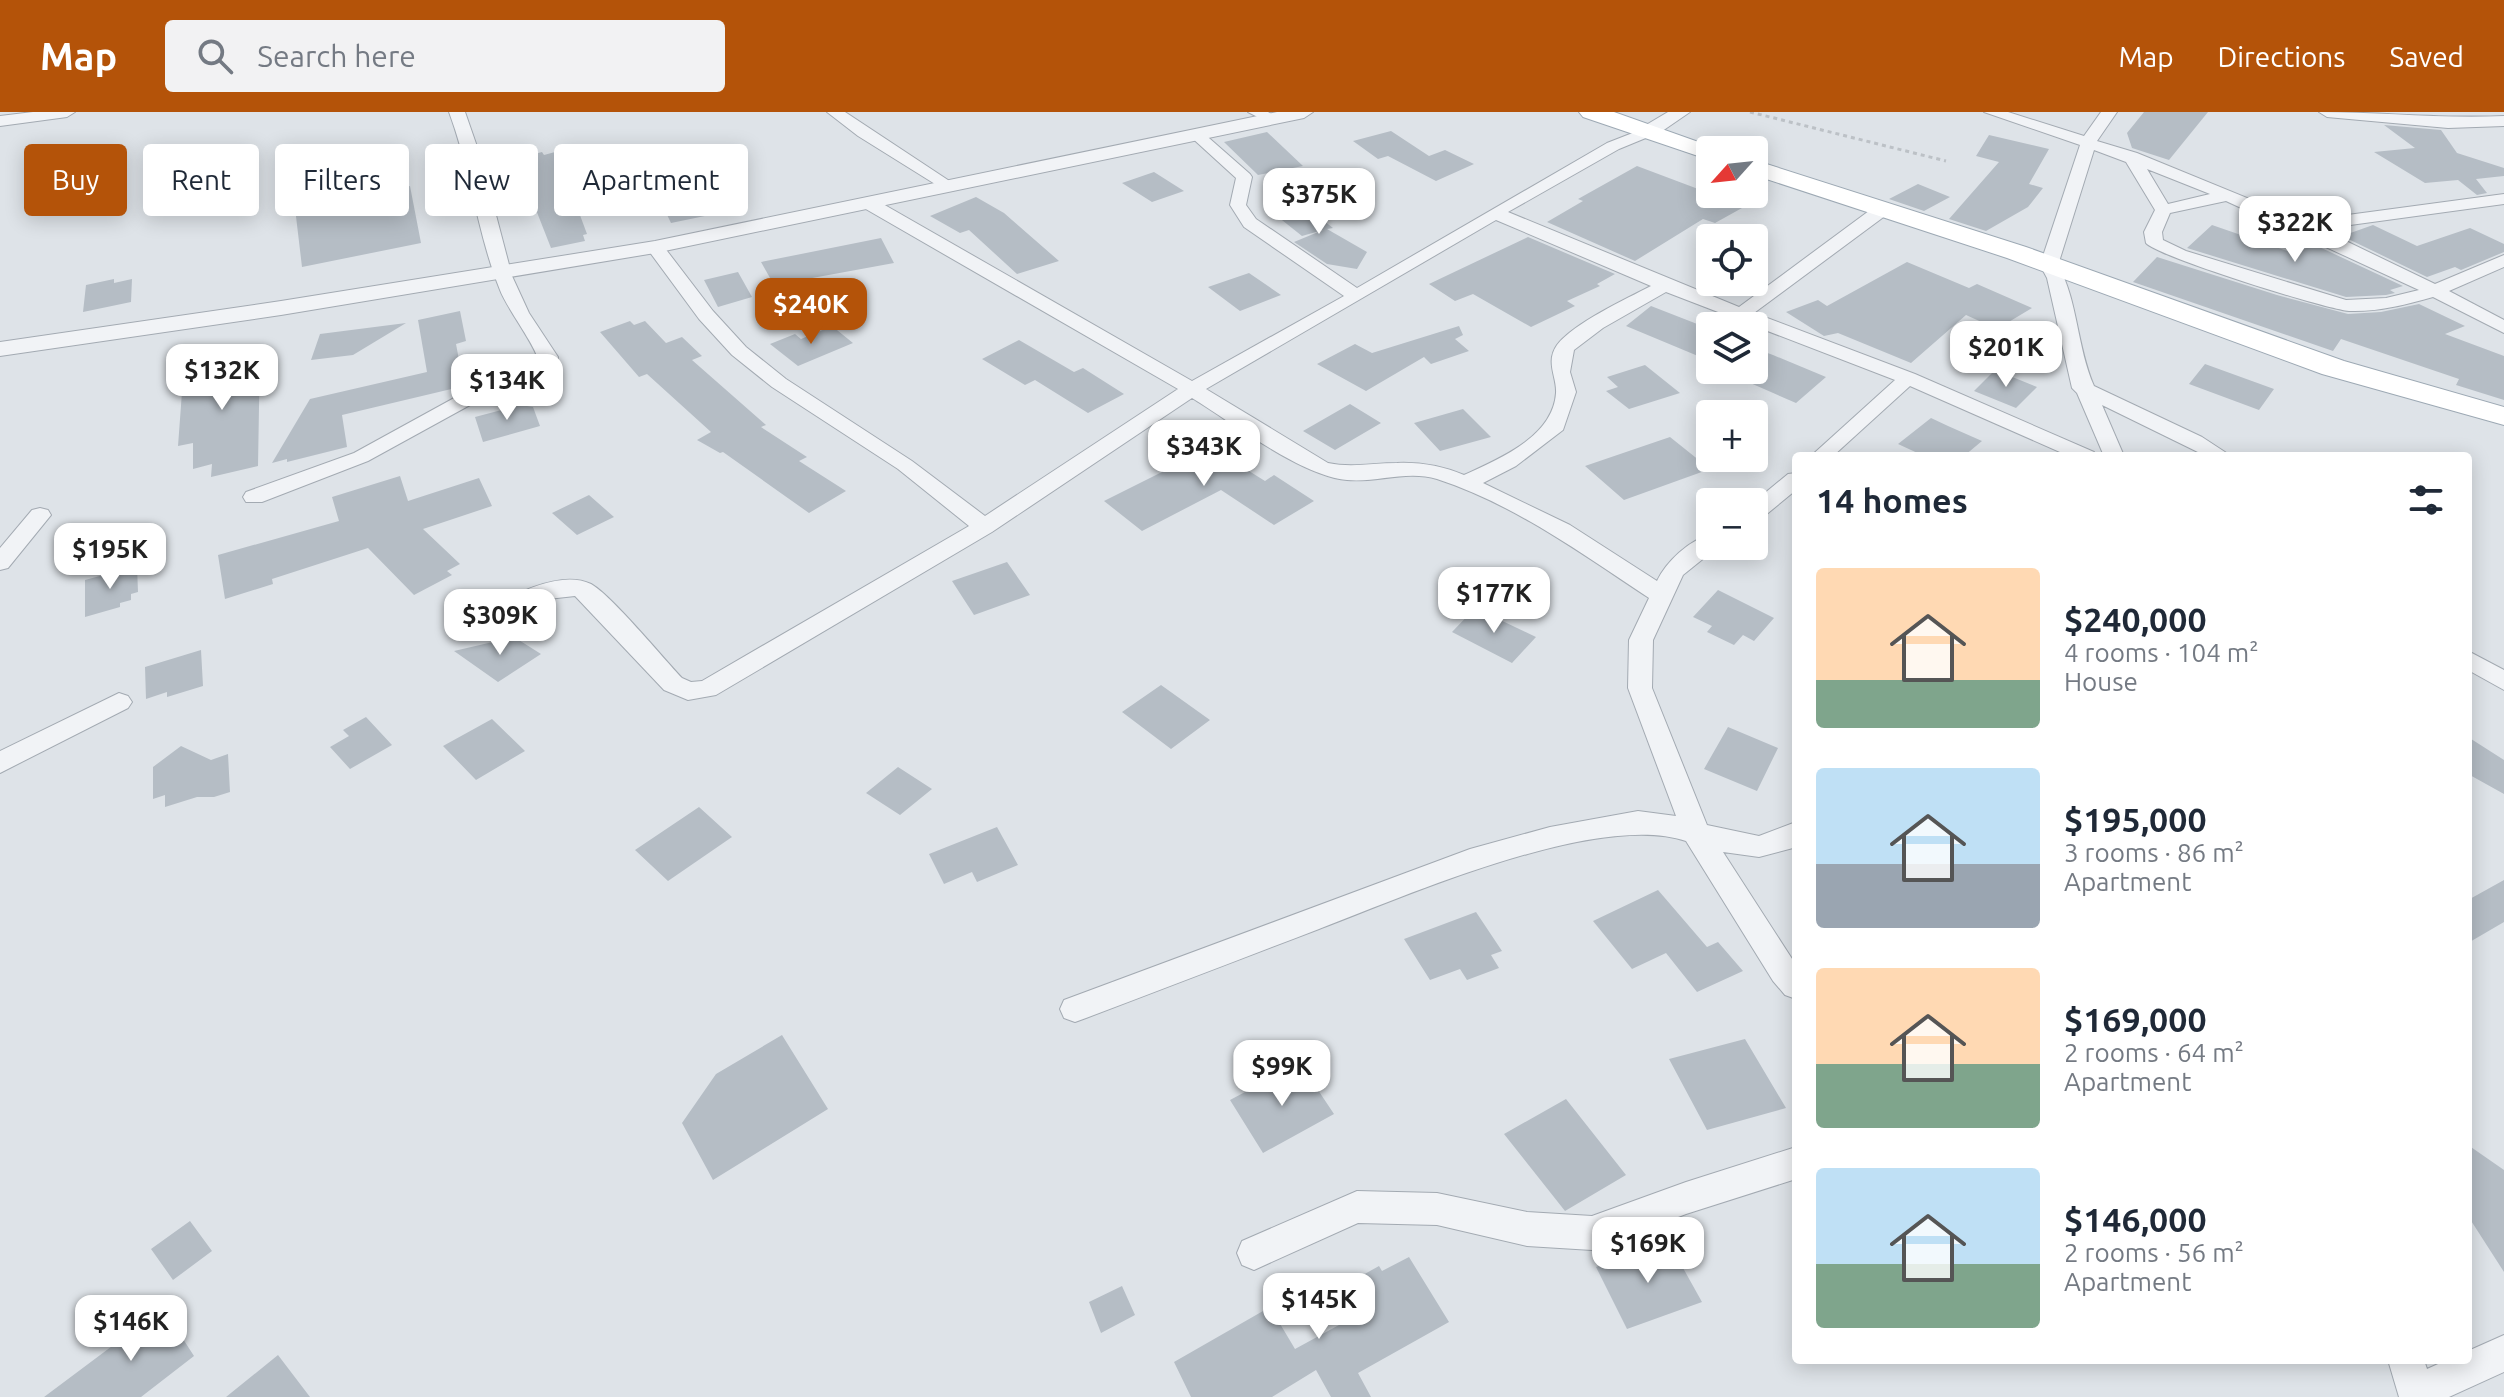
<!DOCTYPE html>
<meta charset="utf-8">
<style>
body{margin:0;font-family:Ubuntu,sans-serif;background:#f2f2f3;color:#1f2937;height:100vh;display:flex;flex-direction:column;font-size:30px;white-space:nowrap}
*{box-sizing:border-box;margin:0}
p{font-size:26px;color:#747a83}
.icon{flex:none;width:44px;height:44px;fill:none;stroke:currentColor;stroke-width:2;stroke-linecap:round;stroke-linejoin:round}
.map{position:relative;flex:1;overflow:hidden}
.sheet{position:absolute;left:1792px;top:340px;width:680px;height:912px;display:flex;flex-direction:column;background:#fff;border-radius:8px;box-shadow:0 4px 20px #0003}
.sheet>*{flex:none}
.top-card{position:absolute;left:24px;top:32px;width:760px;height:72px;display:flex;gap:16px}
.needle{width:52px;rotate:243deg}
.fabs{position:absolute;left:1696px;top:24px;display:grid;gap:16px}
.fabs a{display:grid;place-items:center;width:72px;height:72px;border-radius:8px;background:#fff;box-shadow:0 4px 20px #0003;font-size:40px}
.price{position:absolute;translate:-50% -68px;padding:0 18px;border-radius:16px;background:#fff;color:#222;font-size:26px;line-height:52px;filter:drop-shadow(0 2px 4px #0008)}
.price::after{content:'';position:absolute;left:50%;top:48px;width:24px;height:18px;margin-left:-12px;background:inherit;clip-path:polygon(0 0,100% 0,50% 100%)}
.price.current{background:#b45309;color:#fff}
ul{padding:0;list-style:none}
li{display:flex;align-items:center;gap:24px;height:200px;padding:0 24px}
li span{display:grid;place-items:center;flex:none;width:224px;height:160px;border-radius:8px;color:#555}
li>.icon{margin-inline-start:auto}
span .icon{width:96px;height:96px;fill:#fffc;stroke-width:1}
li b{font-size:34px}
h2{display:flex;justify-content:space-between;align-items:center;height:96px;padding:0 24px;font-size:34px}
.tag{padding:0 28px;border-radius:8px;background:#fff;box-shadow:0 4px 20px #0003;font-size:28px;line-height:72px}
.tag.current{background:#b45309;color:#fff}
header{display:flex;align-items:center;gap:48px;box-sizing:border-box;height:112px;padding:0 40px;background:#b45309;color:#fff}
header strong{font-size:38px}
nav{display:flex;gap:44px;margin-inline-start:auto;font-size:28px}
.search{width:560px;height:72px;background:#f2f2f3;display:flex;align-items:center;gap:20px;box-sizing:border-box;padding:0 28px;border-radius:8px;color:#747a83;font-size:30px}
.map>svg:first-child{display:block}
</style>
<header>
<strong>Map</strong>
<div class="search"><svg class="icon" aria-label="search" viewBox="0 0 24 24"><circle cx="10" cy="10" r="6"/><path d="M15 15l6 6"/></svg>Search here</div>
<nav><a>Map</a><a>Directions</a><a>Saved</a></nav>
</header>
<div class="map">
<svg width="2504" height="1285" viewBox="0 0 2504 1285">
<rect width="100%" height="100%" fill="#dee3e8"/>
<!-- building -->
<path fill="#b5bdc5" d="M2144 0H2208L2169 48 2132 36 2127 21Z
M2384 13 2441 18 2457 41 2504 56V64L2476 67 2487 81 2477 83 2458 68 2425 71 2374 40 2415 36Z
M1391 19 1429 44 1445 38 1474 52 1436 69 1388 44 1378 47 1353 29Z
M1267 20 1303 54 1258 63 1224 30Z
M1989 23 2049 37 2029 72 2043 76 2028 95 1986 119 1949 107 1999 50 1976 44Z
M542 40 544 43 555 40 573 61 584 85 574 87 587 122 583 123 585 129 551 136 516 47Z
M1637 54 1738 92 1735 93 1742 96 1715 111 1703 107 1635 149 1547 110 1583 89 1578 87Z
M1154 60 1184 79 1152 90 1122 71Z
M1918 72 1950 85 1924 99 1889 87Z
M410 74 421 131 302 155 295 96Z
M657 82 729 99 671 111Z
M976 85 1004 101 1059 149 1017 162 969 118 960 121 930 104Z
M1296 87 1333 116 1327 117 1367 140 1357 157 1327 152 1294 130 1323 118 1302 124 1267 96Z
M2212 113 2293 141 2315 133 2403 174 2390 178 2395 181 2386 183 2346 185 2187 136Z
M2373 113 2417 134 2470 116 2504 132V140L2461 158 2455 155 2427 165 2342 124Z
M1528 125 1615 162 1597 172 1600 174 1567 189 1575 194 1531 215 1473 182 1455 189 1429 172Z
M881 126 894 151 774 173 761 150Z
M2157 145 2277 183 2348 202 2381 200 2419 192 2465 214 2445 222 2504 244V288L2456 273 2459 267 2341 227 2333 239 2133 170Z
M1907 150 1969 176 1977 172 2032 196 1997 217 1966 203 1911 251 1838 221 1824 224 1786 200 1818 188 1827 194Z
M738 160 752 185 718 195 704 168Z
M1249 161 1281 183 1240 199 1208 175Z
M114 167V171L132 167 131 190 83 200 86 173Z
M1651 194 1710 217V249L1626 214Z
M460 199 466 229 456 232 464 274 342 303 347 335 287 350V347L272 351 310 287 427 260 418 208Z
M630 209 634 213 645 209 666 231 682 225 702 244 692 248 766 313 761 315 807 345 799 349 846 379 809 401 723 340 720 341 697 328 711 320 647 262 639 265 600 220Z
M406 211 353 243 311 248 320 222Z
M832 214 853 231 798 254 770 232 795 222 801 227Z
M1459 214 1463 223 1455 227 1469 239 1431 252 1424 245 1366 279 1317 252 1355 232 1372 241Z
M1019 228 1074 260 1083 256 1124 282 1088 301 1035 268 1025 273 982 247Z
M260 236 258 354 211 365 212 352 193 357V331L178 334 184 253Z
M1754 236 1773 243 1826 265 1796 291 1748 270 1752 266 1732 258H1754Z
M2205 252 2274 277 2259 298 2189 272Z
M1645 253 1680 281 1629 297 1606 279 1618 275 1607 265Z
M1995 258 2037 275 2016 296 1974 279Z
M1350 292 1381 311 1335 338 1303 319Z
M521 293 533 295 540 314 483 330 475 305Z
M1463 297 1491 325 1440 339 1414 311Z
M1931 306 1948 314 1982 329 1964 344H1924L1898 332Z
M1670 325 1710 357 1624 388 1585 354Z
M1196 326 1265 369 1274 363 1314 389 1274 413 1221 378 1142 419 1104 389 1170 356 1157 348Z
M400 364 408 389 479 366 492 394 423 417 460 452 447 459 452 463 414 483 368 436 272 467 273 472 225 487 218 443 339 409 332 385Z
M589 383 614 405 577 423 552 401Z
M1007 450 1030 483 974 503 952 469Z
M137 454 138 480 131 482V488L120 491V495L85 505V468Z
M1718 478 1774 506 1754 529 1743 523 1734 533 1707 520 1712 514 1693 505Z
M1475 496 1536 525 1512 551 1452 520Z
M514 525 541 542 498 570 454 539Z
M201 538 203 574 167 585V580L146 587 145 555Z
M1161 573 1210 608 1171 637 1122 600Z
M366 605 392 633 350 657 330 635 349 624 343 618Z
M492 607 525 639 476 668 443 634Z
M1728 615 1778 636 1757 679 1704 657Z
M2468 625 2504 648V682L2468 662Z
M181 634 211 648 228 642 230 680 214 685H197L165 695V683L153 687V655Z
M898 655 932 677 900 703 866 681Z
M699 695 732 725 668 769 635 738Z
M997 715 1018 753 977 770 972 760 944 772 929 742Z
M2504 768V810L2468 831V788Z
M1658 778 1707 835 1718 830 1743 859 1697 880 1666 841 1632 857 1593 809Z
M1476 800 1502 839 1491 843 1499 856 1467 868 1460 857 1430 868 1404 827Z
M782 923 828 997 713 1068 682 1011 716 962Z
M1745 927 1786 996 1707 1018 1669 947Z
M1300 951 1334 1002 1263 1041 1230 988Z
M1566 987 1626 1063 1565 1099 1504 1022Z
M2468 1033 2504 1058V1160L2468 1104Z
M190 1109 212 1139 173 1168 151 1137Z
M1668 1129 1702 1190 1627 1217 1596 1155Z
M1409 1145 1449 1210 1358 1261 1371 1285H1331L1316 1258 1272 1285H1191L1174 1250 1270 1195 1295 1237 1339 1213 1328 1193 1350 1181 1345 1173 1379 1154 1382 1159Z
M1122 1174 1135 1203 1101 1221 1089 1190Z
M163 1196 194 1244 141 1285H44Z
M278 1243 310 1285H226Z"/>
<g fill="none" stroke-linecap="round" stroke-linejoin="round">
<defs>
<path id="minor" d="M33 0H75L67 5 0 14V4Z
M449 0H465L481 46 512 164 529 201 558 245 557 256 548 267 470 293 368 349 262 390H246L243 385 246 380 354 341 456 285 534 259C537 254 539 254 538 248 537 236 506 195 500 178 477 121 471 58 449 0Z
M827 0H845L957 74 949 79 943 77 858 24Z
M1248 0H1268L1279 7 1271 12Z
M1984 0H2008L2084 24 2101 0H2117L2097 29 2137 41 2303 109 2504 82V92L2321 117 2435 172 2504 143V155L2449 179 2504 208V221L2433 185C2405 193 2378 200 2349 199 2325 197 2159 145 2146 131L2144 120 2155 98 2126 50 2094 38 2058 153C2078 189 2077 236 2094 274L2202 325 2231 344H2206L2102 293 2124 344H2104L2077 281 2072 276 2047 166 2040 153 2080 33ZM2147 57 2210 82 2168 92ZM2226 89 2419 178 2386 186 2346 188 2186 139 2163 128 2162 120 2170 101Z
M2319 0C2381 0 2442 7 2504 4V14L2448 16 2327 5Z
M1648 15 1656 20 1653 23 1619 37 1508 100 1739 195 1877 93H1889L1891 97 1889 101 1754 201 1915 262 2094 340 2097 344H2069L1910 274 1833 344H1811L1895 268 1666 180 1603 216 1574 238 1570 260 1576 280 1563 318 1516 354 1483 371 1570 413 1657 469C1666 450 1689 428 1710 423V434H1719L1683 463 1653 528 1652 576 1707 713 1759 724 1796 710V734L1793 736 1759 745 1723 740 1796 853V887L1785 883 1773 869 1686 729C1598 699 1406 784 1319 817 1241 847 1163 877 1086 906L1075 910 1064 906 1060 897 1064 888 1470 737 1550 715 1638 699 1676 704 1628 576 1629 528 1649 486C1582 442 1514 392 1437 367 1407 358 1376 371 1347 368 1301 364 1233 311 1192 286L992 420 716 583 688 588 664 578 575 484 548 487 475 525H459L455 519 459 513C491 496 553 454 591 472 611 483 663 546 682 566L691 570 702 569 969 414 898 357 772 275 732 243 699 207 646 135 649 131H661L713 199 746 235 786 267 912 349 985 404 1178 277 864 96 862 92 864 88H876L1192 269 1344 184 1244 115 1230 93 1236 66 1191 25V19H1201L1250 62 1252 65 1246 93 1256 107 1357 176 1607 31ZM1496 108 1651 174C1626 187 1574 211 1557 233 1545 250 1557 265 1556 281 1553 325 1499 347 1464 363 1442 354 1421 350 1397 351 1372 351 1352 356 1328 351L1206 277Z
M1796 361V378L1762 406 1754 408V390L1788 362Z
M40 396 48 398 51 403 8 456 0 458V436L32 398Z
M2468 539 2504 558V578L2468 558Z
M119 581 128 584 132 590 128 596 0 661V639Z
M1796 1035V1067L1686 1102 1592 1138 1527 1134 1437 1113 1358 1111 1254 1158 1242 1153 1237 1141 1242 1129 1357 1079 1437 1081 1527 1100 1592 1104 1686 1070Z
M2504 1223V1260L2449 1285H2399L2388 1248H2424L2427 1257 2447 1248H2468V1239Z"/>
<path id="tertiary" d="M1277 0H1313L1304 6 655 141 281 203 0 244V230L281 189 655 129Z
M1668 0H1690L1655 24H1641L1639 20 1641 16Z"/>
<path id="primary" d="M1579 0H1614L1721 38H1710V47L1701 45 1583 5Z
M1754 48 2026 135 2344 249 2504 295V313L2322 262 2007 146 1754 63Z"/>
</defs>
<!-- minor casing -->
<use href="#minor" stroke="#a3aab2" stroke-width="2"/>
<!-- tertiary casing -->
<use href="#tertiary" stroke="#a3aab2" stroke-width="2"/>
<!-- primary casing -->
<use href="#primary" stroke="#9da9b4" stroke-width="2"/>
<!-- path -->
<path stroke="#bcc1c6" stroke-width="3" stroke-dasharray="4 4" stroke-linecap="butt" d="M1750 0 1946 49"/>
<!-- minor -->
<use href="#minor" fill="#f1f3f6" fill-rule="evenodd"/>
<!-- tertiary -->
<use href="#tertiary" fill="#f1f3f6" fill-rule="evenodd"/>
<!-- primary -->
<use href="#primary" fill="#fff" fill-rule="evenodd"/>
</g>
</svg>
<div class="fabs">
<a><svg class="needle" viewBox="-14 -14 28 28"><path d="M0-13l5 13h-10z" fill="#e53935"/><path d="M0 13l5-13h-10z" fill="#747a83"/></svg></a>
<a><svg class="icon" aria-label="locate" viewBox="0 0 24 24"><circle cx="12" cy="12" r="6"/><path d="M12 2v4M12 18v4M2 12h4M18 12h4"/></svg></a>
<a><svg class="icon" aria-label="layers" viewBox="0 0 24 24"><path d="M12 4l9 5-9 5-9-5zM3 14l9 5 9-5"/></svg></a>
<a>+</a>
<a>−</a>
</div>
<b class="price" style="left:1319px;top:124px">$375K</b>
<b class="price" style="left:2295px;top:152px">$322K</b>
<b class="price current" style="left:811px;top:234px">$240K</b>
<b class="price" style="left:2006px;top:277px">$201K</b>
<b class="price" style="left:222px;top:300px">$132K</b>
<b class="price" style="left:507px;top:310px">$134K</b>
<b class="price" style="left:1204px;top:376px">$343K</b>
<b class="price" style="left:110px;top:479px">$195K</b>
<b class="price" style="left:1494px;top:523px">$177K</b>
<b class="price" style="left:500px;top:545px">$309K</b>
<b class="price" style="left:1282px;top:996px">$99K</b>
<b class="price" style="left:1648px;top:1173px">$169K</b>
<b class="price" style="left:1319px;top:1229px">$145K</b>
<b class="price" style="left:131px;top:1251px">$146K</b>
<div class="top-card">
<a class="tag current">Buy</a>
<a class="tag">Rent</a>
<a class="tag">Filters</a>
<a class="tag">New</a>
<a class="tag">Apartment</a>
</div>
<section class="sheet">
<h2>14 homes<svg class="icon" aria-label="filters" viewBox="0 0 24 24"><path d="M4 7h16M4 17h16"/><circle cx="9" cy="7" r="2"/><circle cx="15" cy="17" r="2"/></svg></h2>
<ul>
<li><span style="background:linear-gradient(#ffd9b3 70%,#7fa58c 0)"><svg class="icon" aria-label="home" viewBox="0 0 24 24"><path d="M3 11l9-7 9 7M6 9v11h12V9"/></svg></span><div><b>$240,000</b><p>4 rooms · 104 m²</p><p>House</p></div></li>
<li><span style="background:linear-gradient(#bfe0f5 60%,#9aa5b1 0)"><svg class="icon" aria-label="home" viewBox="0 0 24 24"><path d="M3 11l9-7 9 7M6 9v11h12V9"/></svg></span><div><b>$195,000</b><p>3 rooms · 86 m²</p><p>Apartment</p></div></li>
<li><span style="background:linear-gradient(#ffd9b3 60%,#7fa58c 0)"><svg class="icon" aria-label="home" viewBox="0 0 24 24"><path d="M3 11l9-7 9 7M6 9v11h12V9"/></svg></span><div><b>$169,000</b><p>2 rooms · 64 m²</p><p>Apartment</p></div></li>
<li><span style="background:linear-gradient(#bfe0f5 60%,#7fa58c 0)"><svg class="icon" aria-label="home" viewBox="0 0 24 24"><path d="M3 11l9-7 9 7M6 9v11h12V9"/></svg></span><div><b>$146,000</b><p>2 rooms · 56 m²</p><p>Apartment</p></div></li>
</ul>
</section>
</div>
